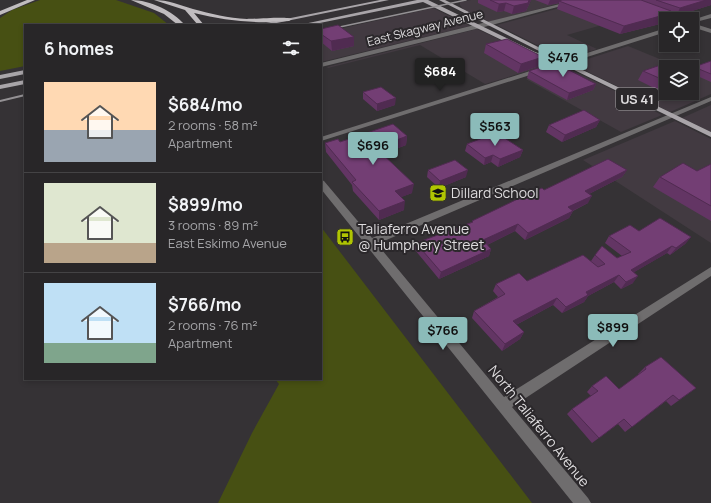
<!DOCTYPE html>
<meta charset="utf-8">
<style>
body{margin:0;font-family:Manrope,sans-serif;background:#302e30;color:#f1f3f6;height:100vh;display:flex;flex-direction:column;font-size:15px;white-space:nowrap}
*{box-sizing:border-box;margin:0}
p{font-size:13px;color:#a5a5a8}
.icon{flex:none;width:22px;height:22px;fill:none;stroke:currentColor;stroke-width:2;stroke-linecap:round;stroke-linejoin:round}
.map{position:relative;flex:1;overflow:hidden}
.details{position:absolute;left:24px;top:24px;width:298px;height:356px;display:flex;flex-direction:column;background:#282628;border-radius:0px;box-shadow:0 2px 6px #0003,0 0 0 1px #444345}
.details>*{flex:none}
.controls{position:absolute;left:659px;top:12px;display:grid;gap:8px}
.controls a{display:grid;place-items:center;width:40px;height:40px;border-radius:0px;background:#282628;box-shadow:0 2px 6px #0003,0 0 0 1px #444345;font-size:20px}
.price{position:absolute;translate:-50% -34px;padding:0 9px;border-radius:4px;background:#8bbbb9;color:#111;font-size:13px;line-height:26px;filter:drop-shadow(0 1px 2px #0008)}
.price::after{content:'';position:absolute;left:50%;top:24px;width:12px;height:9px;margin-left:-6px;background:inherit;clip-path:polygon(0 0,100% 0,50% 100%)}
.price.selected{background:#222;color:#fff}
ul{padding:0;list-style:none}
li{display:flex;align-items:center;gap:12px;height:100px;padding:0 20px}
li+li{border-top:1px solid #444345}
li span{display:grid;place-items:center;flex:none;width:112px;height:80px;border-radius:0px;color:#555}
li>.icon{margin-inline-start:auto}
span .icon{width:48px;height:48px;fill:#fffc;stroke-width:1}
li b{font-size:17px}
h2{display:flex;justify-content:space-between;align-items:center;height:48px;padding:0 20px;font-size:17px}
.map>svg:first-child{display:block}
</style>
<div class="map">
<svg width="711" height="503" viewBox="0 0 711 503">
<rect width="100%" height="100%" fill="#353235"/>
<!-- built -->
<path fill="#423a41" d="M471 0H572L490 22 463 9 460 5V2Z
M589 0 637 15 567 35 597 49 563 60 545 49 497 25Z
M433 8 470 26 321 62V33Z
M477 29 530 54 555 63 485 84 420 45 328 68 327 67Z
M628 46 679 67H666V93H692V72L711 80V94L670 112 572 64Z
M565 67 609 88 662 115 621 132 526 79Z
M711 105V132L682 118Z
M675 121 711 139V243L583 160Z"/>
<!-- green -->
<path fill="#475013" d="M40 0H116L154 13 169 25H25V66L0 71V18L12 10Z
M321 227 532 503H218L252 433 279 384 275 379H321Z"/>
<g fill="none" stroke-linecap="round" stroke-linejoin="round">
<!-- minor -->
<path fill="#6f6d6e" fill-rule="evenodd" d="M576 0H583L492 25 321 67V63Z
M657 11 678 18 679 19H671L655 13Z
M711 14V18L692 23 711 29V33L692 27V20Z
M666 28V32L321 141V137Z
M711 97V101L377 244 504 397 711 267V276L512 407 588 498 591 503H573L321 189V180L324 181 372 238Z"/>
<!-- major -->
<path fill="#a9a5a9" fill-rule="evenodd" d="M380 0H389L267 25H256Z
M417 0H428L535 52 566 62 711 132V137L562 64 531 54 423 2 310 25H299Z
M439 0H445L546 51 541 52Z
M25 70V74L0 79V75Z
M25 80V84L0 89V85Z"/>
<!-- highway -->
<path fill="#c0bcbf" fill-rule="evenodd" d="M27 0H35L0 15V11Z
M131 0C150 0 173 11 185 25H178L164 14Z
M154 0C168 0 180 5 193 9 211 14 228 18 247 19 255 19 288 16 292 19L289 21C256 24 226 21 194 13L204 25H198L185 10Z"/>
<!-- rail-far1 -->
<path stroke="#949194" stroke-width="1.5" d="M321 31 466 0"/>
<!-- rail -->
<path stroke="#949194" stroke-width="2" d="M0 101 25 95"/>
</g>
<!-- wall -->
<path fill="#633564" d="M478 0H531L526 11 512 14 504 11 497 12 478 3Z
M535 0H711V5L676 16 670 14 667 19 661 21 660 24 620 34 557 9 559 3 548 5Z
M321 29 354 46 332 51 321 42Z
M486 44 540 66 518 73 484 53Z
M711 61V82L695 75 693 79 694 67Z
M666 67V89L660 91 638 80 643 71Z
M559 69 596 84 593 90 567 100 527 78 529 71Z
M363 92 395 105 377 111 363 99Z
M600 120 596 127 562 142 546 132 549 125Z
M407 136 406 145 383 154 412 193 401 197 404 210 379 220 353 191 352 185 326 152 325 143Z
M496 140 523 150 520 157 498 167 491 162 484 165 465 151 467 144Z
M711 164V221L653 187 660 177 697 171Z
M428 170 466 177 439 188 427 177Z
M627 170 622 177 589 194 588 203 573 211 569 218 525 240 515 231 487 245 491 249 489 256 439 279 415 250 416 243 472 222V221L544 190Z
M639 231 691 237 685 244 670 255 667 253 634 272 633 283 621 289 614 282 588 296 584 302 562 313 553 305 516 325 524 332 520 339 502 351 472 318 474 311 498 297 493 291 496 284 527 281 591 261 595 255 617 258 622 256 605 243 609 236Z
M645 367 696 388 671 406 666 401 625 432 618 424 592 443 567 414 572 409 591 396 587 392 592 386 619 389 639 375 638 374Z"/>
<!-- shaded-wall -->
<path fill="#502b51" d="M529 0H531L526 11 512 14 514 6Z
M550 0H570L559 1V3L548 5Z
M706 0H711V5L676 16 680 8Z
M506 3 504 11 497 12 499 4Z
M671 11 667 19 661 21 660 24 620 34 624 26Z
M354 37V46L332 51 331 41Z
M543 57 540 66 518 73 521 64Z
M699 70 693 79 692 80V72Z
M666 81V89L660 91Z
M596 84 593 90 567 100 569 93Z
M396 98 395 105 377 111V104Z
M600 120 596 127 562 142 565 135Z
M407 136 406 145 376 157V148Z
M523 150 520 157 498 167 500 159Z
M493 155 491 162 484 165 485 158Z
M468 170 466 177 439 188 440 181Z
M627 170 622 177 581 198 585 191Z
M414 184 412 193 394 200 395 191Z
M592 196 588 203 564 215 568 207Z
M405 201 404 210 379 220V211Z
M573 211 569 218 525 240 528 233Z
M518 224 515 231 481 248 483 240Z
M691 237 685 244 670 255 676 248Z
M672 246 667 253 626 277 631 270Z
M491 249 489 256 439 279 441 272Z
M619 275 614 282 588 296 584 302 562 313 566 307 586 292Z
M638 276 633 283 621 289 626 282Z
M557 298 553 305 510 328 513 321Z
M524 332 520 339 502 351 505 344Z"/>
<!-- building -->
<path fill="#733e74" stroke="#502b51" d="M490 0H529L528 3 514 6 506 3 499 4Z
M562 0H641L671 11 661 14 664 15 624 26 559 1Z
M656 0H706L680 8Z
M338 25 354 37 331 41 321 34V29Z
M507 39 543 57 521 64 486 44Z
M675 60 692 67H666V81L643 71Z
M711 61V74L694 67Z
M550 64 559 69 563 67 596 84 569 93 529 71Z
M692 67 699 70 692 72Z
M381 87 396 98 377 104 363 92Z
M584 110 600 120 565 135 549 125Z
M393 124 407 136 376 148 414 184 395 191 405 201 379 211 352 182 356 180 325 143 338 139 340 142Z
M488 136H491L496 140 503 137 523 150 500 159 493 155 485 158 467 144Z
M608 159 627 170 585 191 592 196 568 207 573 211 528 233 518 224 483 240 491 249 441 272 416 243 473 222 472 221 526 195 542 188 544 190Z
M455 160 468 170 440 181 428 170Z
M683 163 697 171 711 164V206L660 177Z
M660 218 691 237 676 248 672 246 631 270 638 276 626 282 619 275 586 292 588 295 566 307 557 298 513 321 524 332 505 344 474 311 505 294 496 284 519 273 527 281 583 255 598 267 605 264 595 255 602 246 617 258 631 252 609 236 630 225 639 231Z
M661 357 696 388 679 400 673 395 632 427 624 419 599 438 572 409 598 391 592 386 606 376 619 389 646 369 645 367Z"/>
<!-- icons -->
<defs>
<symbol id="school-square" viewBox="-11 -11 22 22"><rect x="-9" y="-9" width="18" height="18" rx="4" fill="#b0c502" stroke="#2b282b"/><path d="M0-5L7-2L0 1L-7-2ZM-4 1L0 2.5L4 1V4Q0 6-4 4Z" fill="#111"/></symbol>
<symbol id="bus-square" viewBox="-11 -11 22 22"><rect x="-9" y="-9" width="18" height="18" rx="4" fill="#b0c502" stroke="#2b282b"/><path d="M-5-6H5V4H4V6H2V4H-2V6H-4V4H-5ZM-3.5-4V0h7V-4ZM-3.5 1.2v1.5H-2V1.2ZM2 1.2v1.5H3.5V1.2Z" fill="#111"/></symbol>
</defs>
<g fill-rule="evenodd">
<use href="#school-square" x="428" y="183" width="20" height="20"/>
<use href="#bus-square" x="335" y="227" width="20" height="20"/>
</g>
<g text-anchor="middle" stroke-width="4" stroke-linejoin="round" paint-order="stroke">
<!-- far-street labels -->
<g font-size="12" fill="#dedcde" stroke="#2b282b">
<text transform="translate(425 28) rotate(-14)" y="4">East Skagway Avenue</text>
</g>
<!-- shield labels -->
<rect fill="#2b282b" stroke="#a8a6a8" stroke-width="1" x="616" y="88" width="42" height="22" rx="3"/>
<g font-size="13" font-weight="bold" fill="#dedcde">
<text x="637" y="104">US 41</text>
</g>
<!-- poi labels -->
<g font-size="14" fill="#dedcde" stroke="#2b282b" text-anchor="start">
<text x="451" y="198">Dillard School</text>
<text x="358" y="234">Taliaferro Avenue<tspan x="358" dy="16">@ Humphery Street</tspan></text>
</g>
<!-- street labels -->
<g font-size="14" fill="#dedcde" stroke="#2b282b">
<text transform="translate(539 426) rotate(51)" y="5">North Taliaferro Avenue</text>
</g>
</g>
</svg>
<div class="controls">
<a><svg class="icon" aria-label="locate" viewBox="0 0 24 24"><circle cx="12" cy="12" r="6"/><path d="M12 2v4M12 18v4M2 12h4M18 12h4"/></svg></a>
<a><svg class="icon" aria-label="layers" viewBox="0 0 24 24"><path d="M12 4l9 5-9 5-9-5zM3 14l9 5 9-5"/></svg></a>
</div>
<b class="price" style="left:563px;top:78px">$476</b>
<b class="price selected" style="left:440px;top:92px">$684</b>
<b class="price" style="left:495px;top:147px">$563</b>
<b class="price" style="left:373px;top:166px">$696</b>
<b class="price" style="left:613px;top:348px">$899</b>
<b class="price" style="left:443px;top:351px">$766</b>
<section class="details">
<h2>6 homes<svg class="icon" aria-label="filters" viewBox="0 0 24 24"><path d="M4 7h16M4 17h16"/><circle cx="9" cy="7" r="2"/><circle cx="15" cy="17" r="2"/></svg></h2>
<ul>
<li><span style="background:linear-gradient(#ffd9b3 60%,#9aa5b1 0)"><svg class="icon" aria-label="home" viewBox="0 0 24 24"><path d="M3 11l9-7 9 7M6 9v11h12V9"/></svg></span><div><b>$684/mo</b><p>2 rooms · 58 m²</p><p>Apartment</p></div></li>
<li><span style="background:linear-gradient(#dfe7d0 75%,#b9a48a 0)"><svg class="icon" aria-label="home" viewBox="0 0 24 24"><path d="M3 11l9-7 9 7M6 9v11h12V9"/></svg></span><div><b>$899/mo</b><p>3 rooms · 89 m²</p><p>East Eskimo Avenue</p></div></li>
<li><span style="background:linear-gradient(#bfe0f5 75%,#7fa58c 0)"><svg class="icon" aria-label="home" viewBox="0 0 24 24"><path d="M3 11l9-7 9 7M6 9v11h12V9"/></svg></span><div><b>$766/mo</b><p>2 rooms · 76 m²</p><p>Apartment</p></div></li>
</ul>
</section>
</div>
